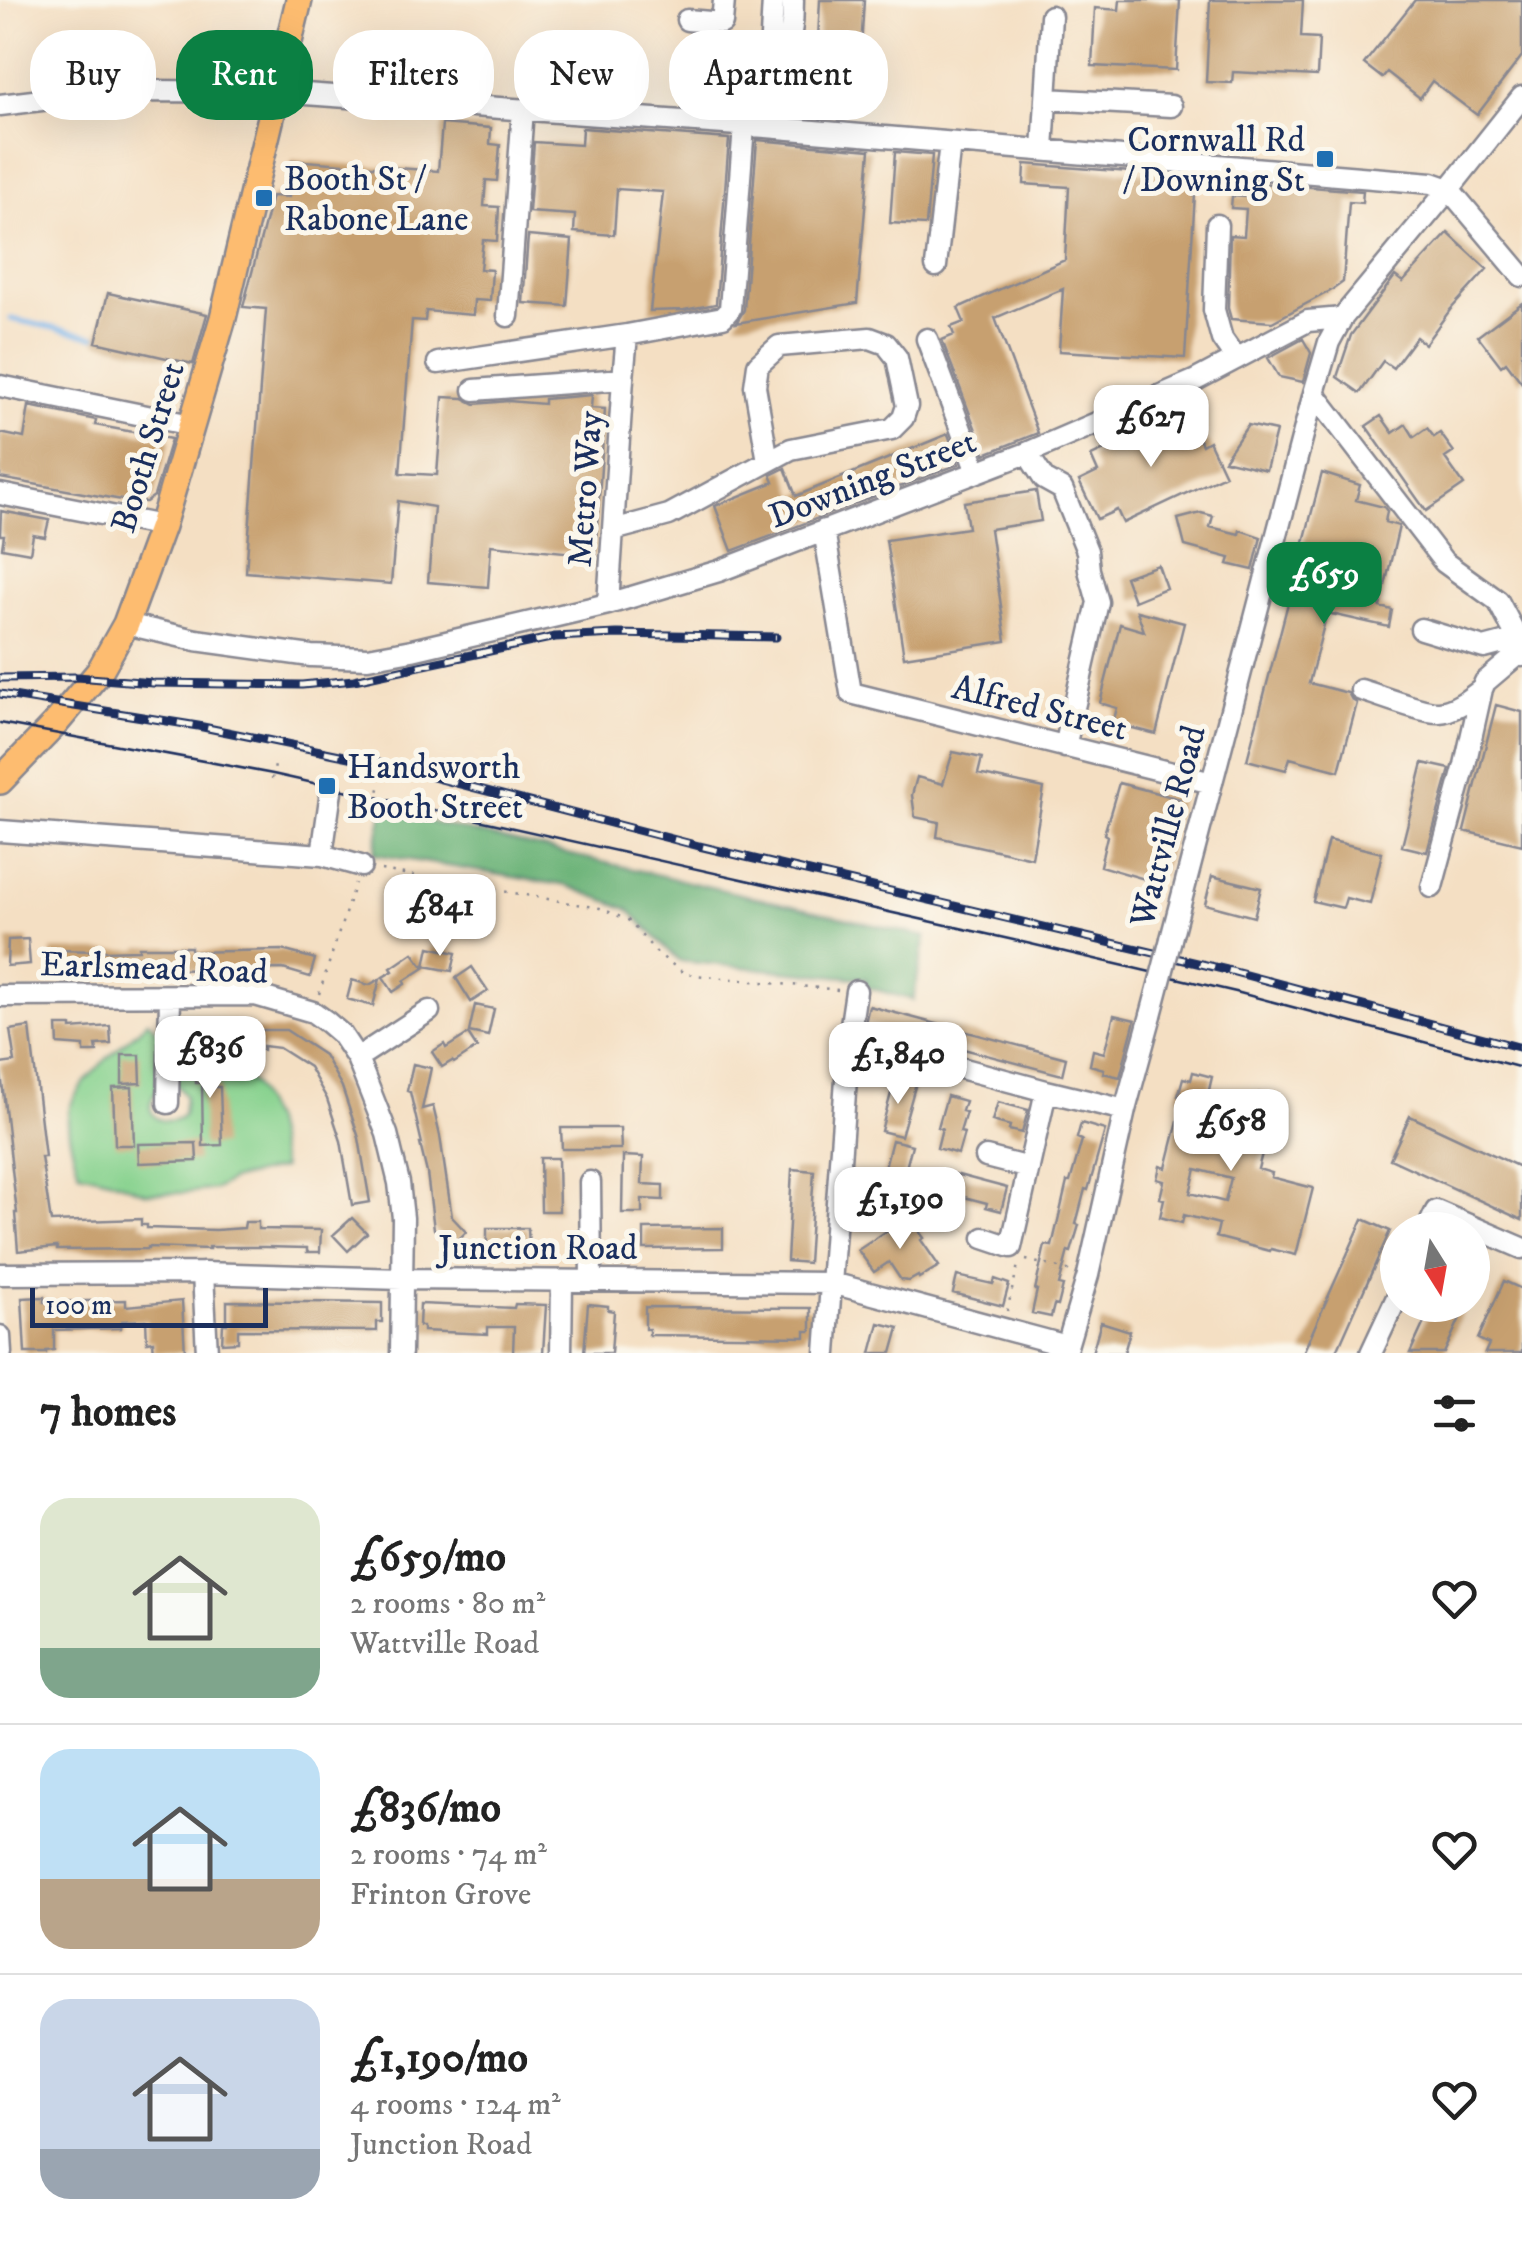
<!DOCTYPE html>
<meta charset="utf-8">
<style>
body{margin:0;font-family:"IM FELL DW Pica",serif;background:#f2f2f2;color:#222;height:100vh;display:flex;flex-direction:column;font-size:38px;white-space:nowrap}
*{box-sizing:border-box;margin:0}
p{font-size:32px;color:#767676}
.icon{flex:none;width:55px;height:55px;fill:none;stroke:currentColor;stroke-width:2;stroke-linecap:round;stroke-linejoin:round}
.map{position:relative;height:1353px;overflow:hidden}
.panel{display:flex;flex-direction:column;background:#fff;flex:1}
.panel>*{flex:none}
.top-card{position:absolute;left:30px;top:30px;width:1000px;height:90px;display:flex;gap:20px}
.needle{width:65px;rotate:169deg}
.tools{position:absolute;left:1380px;top:1212px;display:grid;gap:20px}
.tools a{display:grid;place-items:center;width:110px;height:110px;border-radius:50%;background:#fff;box-shadow:0 10px 40px #0002;font-size:50px}
.scale{position:absolute;left:30px;bottom:25px;width:238px;box-sizing:border-box;padding-left:10px;border:5px solid #1b2f5e;border-top:0;font-size:28px;line-height:35px;white-space:nowrap;color:#1b2f5e;-webkit-text-stroke:8px #fbf7ec;paint-order:stroke}
.price{position:absolute;translate:-50% -85px;padding:0 22px;border-radius:20px;background:#fff;color:#222;font-size:32px;line-height:65px;filter:drop-shadow(0 2px 5px #0008)}
.price::after{content:'';position:absolute;left:50%;top:60px;width:30px;height:22px;margin-left:-15px;background:inherit;clip-path:polygon(0 0,100% 0,50% 100%)}
.price.on{background:#0b8043;color:#fff}
ul{padding:0;list-style:none}
li{display:flex;align-items:center;gap:30px;height:250px;padding:0 40px}
li+li{border-top:2px solid #e0e0e0}
li span{display:grid;place-items:center;flex:none;width:280px;height:200px;border-radius:30px;color:#555}
li>.icon{margin-inline-start:auto}
span .icon{width:120px;height:120px;fill:#fffc;stroke-width:1}
li b{font-size:42px}
h2{display:flex;justify-content:space-between;align-items:center;height:120px;padding:0 40px;font-size:42px}
.tag{padding:0 35px;border-radius:40px;background:#fff;box-shadow:0 10px 40px #0002;font-size:35px;line-height:90px}
.tag.on{background:#0b8043;color:#fff}
.map>svg:first-child{display:block}
</style>
<div class="map">
<svg width="1522" height="1353" viewBox="0 0 1522 1353">
<rect width="100%" height="100%" fill="#fbf7ec"/>
<filter id="ink" filterUnits="userSpaceOnUse"><feTurbulence type="fractalNoise" baseFrequency=".01" numOctaves="2"/><feDisplacementMap in="SourceGraphic" scale="20" xChannelSelector="R" yChannelSelector="G"/><feConvolveMatrix kernelMatrix="1 2 1 2 8 2 1 2 1" color-interpolation-filters="sRGB"/></filter>
<filter id="wash" filterUnits="userSpaceOnUse"><feTurbulence type="fractalNoise" baseFrequency=".0048" numOctaves="4" result="noise"/><feDisplacementMap in="SourceGraphic" scale="40" xChannelSelector="R" yChannelSelector="G"/><feGaussianBlur stdDeviation="2.25" result="paint"/><feColorMatrix in="noise" values="0 0 0 0 0 0 0 0 0 0 0 0 0 0 0 0 0 1.4 0 .05"/><feComposite in="paint" operator="in"/></filter>
<g filter="url(#wash)">
<rect width="100%" height="100%" fill="#f4dfc3"/>
<!-- green -->
<path fill="#87d28e" stroke="#518076" stroke-width="2.5" d="M189 1020 254 1085 272 1122 282 1168 231 1180 216 1189 184 1193H146L109 1179 79 1172C74 1155 67 1135 68 1117 70 1084 125 1044 148 1021L161 1034C161 1047 165 1073 161 1085 159 1090 153 1094 152 1099 144 1120 170 1127 183 1115L185 1096 176 1084 175 1036Z"/>
<!-- forest -->
<path fill="#6db479" stroke="#44726c" stroke-width="2.5" d="M383 811 926 937 913 1000 866 987V979L679 961 628 909 568 886 374 854Z"/>
<g fill="none" stroke-linecap="round" stroke-linejoin="round">
<!-- stream -->
<path stroke="#79b4ea" stroke-width="5" d="M11 319 96 337"/>
</g>
<g id="blocks">
<!-- building -->
<path fill="#c7a06f" fill-rule="evenodd" d="M820 0H864L859 82 816 79Z
M1120 0H1180L1176 70 1092 66 1095 8 1119 10Z
M1210 0H1303L1301 37 1319 38 1317 76 1233 72 1232 83 1206 82Z
M1415 0H1522V56L1477 115 1432 81 1420 98 1387 72 1382 78 1364 64Z
M442 124 491 128 490 144 500 145 497 181 486 180 484 206 499 207 497 241 483 240 480 269 492 270 490 301 474 300 473 315 426 311 425 321 412 320 400 473 437 475 443 397 463 398 475 404 508 401 544 404V399L592 395 591 408 605 409 595 555 491 545 488 587 428 582 434 507 398 501 391 584 246 572 266 309 243 307 272 196 289 197 292 160 438 171Z
M582 128 729 139 716 304 684 310 650 311 663 192 617 189 614 235 574 232 575 215 529 212 534 142 581 145Z
M757 140 870 150 857 303 736 323 744 310Z
M895 152 932 155 926 225 890 223Z
M1025 164 1196 177 1185 358 1059 351 1063 289 995 318 1038 433 985 454 942 340 954 335 951 327 964 322 958 308 1065 260 1069 187 1024 184Z
M1247 182 1363 191 1362 203 1349 202 1343 282 1332 290 1272 322 1231 319 1228 308 1230 235 1244 236 1246 209 1231 208 1232 196 1246 197Z
M1448 233 1487 269 1450 310 1425 344 1416 337 1393 368 1383 361 1360 393 1337 377 1351 335 1395 276 1403 282Z
M528 236 572 240 567 306 523 303Z
M108 293 207 314 193 364 96 342Z
M1522 303V383L1506 362 1501 366 1478 336Z
M1303 339 1311 353 1303 382 1279 377 1268 358Z
M29 406 96 420 95 425 171 439 154 496 146 502H133L0 478V433L24 438Z
M1186 412 1202 445 1209 441 1225 475 1123 523 1117 510 1097 519 1079 481 1098 472 1091 456Z
M1381 416 1393 433 1406 424 1414 437 1427 428 1434 437 1440 433 1454 452 1445 458 1464 485 1426 511 1366 426Z
M1248 425 1276 431 1266 470 1224 460Z
M948 434 959 464 732 551 715 506 774 482 771 475 785 468 796 496Z
M1322 473 1360 485 1356 500 1384 507 1387 511 1385 522 1399 526 1380 607 1392 610 1389 627 1327 613 1309 683 1348 693 1352 700 1357 703 1339 771 1290 758 1286 770 1247 760Z
M1036 491 1041 521 990 529 1006 641 904 657 886 540 968 528 964 502Z
M1 511 49 520 45 537 33 535 30 553 2 548 4 535H0Z
M1201 513 1213 516 1210 527 1239 534 1240 530 1261 537 1253 570 1228 564 1230 558 1185 546 1178 519Z
M1158 565 1166 588 1134 601 1125 577Z
M1137 611 1184 623 1156 734 1113 723 1117 708 1100 703 1120 624 1144 631Z
M1496 705 1522 712V845L1464 831Z
M953 752 982 758 978 774 1044 788 1032 858 937 837 939 822 915 817 912 795 917 777 943 784Z
M1423 763 1450 769 1427 852 1402 846Z
M1119 783 1180 799 1163 876 1152 872 1148 880 1100 866 1107 836 1104 834Z
M1328 840 1382 853 1370 904 1346 898 1343 908 1313 901Z
M1212 876 1261 888 1254 917 1205 904Z
M28 939 30 964 7 966 8 940Z
M139 947H191V952L282 950 315 959 310 977 283 969 152 970V967L51 969V950L103 951 139 950Z
M429 947 456 953 452 971 425 966Z
M413 953 424 968 404 981 405 984 393 992 383 977 393 971 391 968Z
M472 967 488 991 471 1002 456 978Z
M380 979 373 1006 347 999 352 980 369 985Z
M475 1005 494 1009 488 1036 469 1032Z
M869 1006 1066 1058 1062 1075 865 1023Z
M1114 1015 1135 1020 1120 1077 1103 1073 1104 1069 1090 1065 1093 1050 1104 1053Z
M227 1025 240 1026V1030H286L324 1055 342 1087 359 1138 370 1202 352 1205 341 1141 327 1099 309 1067 279 1048 263 1046V1050L249 1049V1054L214 1051 216 1028 226 1029Z
M57 1026H71V1029L110 1026 111 1044 96 1045 97 1052H84V1046L58 1044Z
M30 1027 45 1157H41L51 1222 141 1219V1225H147V1228L216 1230 244 1228 245 1222H258V1229L321 1230 320 1252H307V1248L265 1247H209V1249L148 1247V1249L57 1250V1247L18 1251 15 1213H17L0 1064 15 1062 10 1030Z
M468 1034 477 1048 454 1063 452 1061 442 1067 432 1052 444 1044 446 1048Z
M122 1055H140L141 1083 122 1084Z
M214 1055 215 1087H220L222 1145 203 1146 202 1083H196L195 1056Z
M413 1064 431 1068 422 1109 433 1106 440 1136 452 1217 466 1232 451 1247 434 1229 427 1173 420 1144H422L410 1092 407 1091Z
M1193 1072 1212 1077 1205 1107 1243 1116 1247 1102 1256 1104 1259 1093 1281 1099 1276 1120 1271 1119 1258 1169 1272 1173 1271 1177 1313 1188 1296 1255 1271 1249 1270 1251 1216 1237 1219 1224 1184 1215 1182 1223 1160 1217 1164 1199 1160 1198 1164 1181 1157 1179 1160 1166 1166 1168 1184 1097 1178 1096 1183 1078 1191 1080ZM1196 1169 1231 1178 1225 1202 1190 1193Z
M895 1078 916 1083 901 1136 881 1131Z
M132 1087 134 1145H115L113 1088Z
M947 1096 965 1101 962 1111 966 1112 960 1132 964 1133 958 1154 937 1148 942 1128 938 1127Z
M998 1102 1028 1110 1022 1133 1009 1130 1010 1126 992 1121Z
M1410 1116 1522 1168V1220L1390 1159Z
M1081 1123 1105 1130 1088 1190 1085 1189 1076 1224 1079 1225 1071 1252 1068 1251 1059 1285 1063 1286 1058 1306 1054 1305 1051 1317 1032 1313 1037 1290H1035L1045 1245 1052 1246 1067 1182H1070L1082 1140 1077 1138Z
M561 1128H620L621 1149H562Z
M892 1140 912 1145 895 1210 875 1205Z
M196 1143 197 1161 139 1163 138 1144Z
M623 1156 643 1157 642 1184 663 1185V1200L642 1199V1213H622Z
M540 1158H558L559 1211H541Z
M792 1169 814 1171 808 1263 787 1261Z
M947 1172 1007 1188 1001 1211 986 1207 987 1203 941 1191Z
M908 1217 924 1238 921 1240 939 1266 919 1278 918 1276 909 1281 901 1280 889 1262 874 1272 858 1250Z
M352 1218 367 1233 348 1251 333 1235Z
M1363 1219 1390 1231 1336 1353H1303Z
M487 1228H528L529 1249H514V1245L487 1246Z
M723 1228V1248L644 1249V1229Z
M957 1276 993 1284 995 1279 1009 1284 1003 1306 953 1293Z
M1504 1281 1522 1289V1353H1485L1489 1344 1478 1339Z
M44 1297V1302L126 1300V1306L182 1301 185 1353H154L153 1341 147 1342 146 1320 122 1321 121 1328 54 1330V1350L46 1351V1353H25L22 1298Z
M227 1301 382 1303V1322H377V1331L238 1330V1342L222 1343 223 1324H227Z
M420 1304 514 1308 515 1304 546 1305 543 1353H513L514 1327H488V1334L423 1331V1326H419Z
M588 1304 608 1306V1310L614 1311 611 1353H584Z
M1432 1305H1466L1444 1353H1410Z
M645 1307 811 1308V1331H805V1337L649 1335V1329H645Z
M1101 1322 1130 1331 1124 1353H1092Z
M879 1323 899 1328 892 1353H871Z"/>
</g>
</g>
<g filter="url(#ink)">
<use href="#blocks" fill-opacity="0" stroke="#888790" stroke-width="2.5"/>
<g fill="none" stroke-linecap="round" stroke-linejoin="round">
<defs>
<path id="minor" d="M687 20 722 23 724 0
M770 54C796 50 792 21 793 0
M1046 99 1171 106
M0 105 83 95 151 91 277 92 766 127 1432 183 1449 189 1522 276
M766 127 773 0
M1043 150 1051 16
M1217 225 1214 310 1222 339 1236 359
M936 266 950 143
M508 316 523 109
M927 339 977 472
M438 363 627 335 723 317 730 309 744 126
M0 386 191 425
M474 390 623 379 627 335
M1314 393 1444 562 1498 601 1518 639V654L1522 656
M1027 453 1044 479 1062 489 1087 551 1089 570 1098 602 1065 747
M0 494 162 526
M613 530 669 515 791 449 892 429 903 418 907 406 897 358 886 344 870 338 779 346 758 365 755 386 768 461
M824 530 851 693 1212 783
M608 604 623 379
M126 624 196 640 311 656 368 658 412 650 608 604 719 571 1027 453 1194 381 1308 321 1342 318 1449 189 1522 97
M1421 629 1484 648 1518 639
M1361 690C1378 695 1424 713 1439 712 1455 711 1470 698 1482 689
M0 831 322 855 361 866
M322 855 331 791
M1432 887 1465 765 1482 689 1485 682 1518 654
M1171 939 1314 393 1329 342 1342 318
M0 996 255 995 313 1012 327 1022 341 1034 357 1058 387 1134 399 1183 403 1218 401 1353
M849 1038 1046 1091 1125 1110
M357 1058 429 1011
M168 1103 170 996
M986 1157 1029 1168
M590 1182 591 1280
M1427 1230 1436 1211 1522 1248
M984 1238 1011 1247 1046 1091
M203 1273 207 1353
M0 1274 203 1273 402 1279 832 1283 1067 1346
M0 1336 1 1353
M561 1353 562 1281
M826 1353 849 1038 856 991
M1065 1353 1088 1275 1125 1110 1151 1015
M1371 1353 1398 1295"/>
<path id="major" d="M0 781 55 724 99 672 126 624 162 526 223 318 299 0"/>
</defs>
<!-- minor casing -->
<use href="#minor" stroke="#888790" stroke-width="25"/>
<!-- major casing -->
<use href="#major" stroke="#888790" stroke-width="30"/>
<!-- path -->
<path stroke="#888790" stroke-width="2.5" stroke-dasharray="2.5 8" stroke-linecap="butt" d="M272 779 276 761
M376 801 380 784
M381 870 600 908 628 920 657 953 685 974 839 990
M319 994 355 883
M1026 1260 1072 1271
M1007 1311 1019 1261"/>
<!-- minor -->
<use href="#minor" stroke="#fff" stroke-width="20"/>
<!-- major -->
<use href="#major" stroke="#fdbc70" stroke-width="25"/>
<!-- tram -->
<path stroke="#1b2f5e" stroke-width="2.5" d="M0 723 273 774 1018 941 1236 992 1522 1068"/>
<defs>
<path id="rail" d="M0 678 77 677 153 683 302 685 354 680 555 637 617 634 776 637
M0 694 198 726 379 763 699 846 1227 970 1522 1048"/>
</defs>
<!-- rail casing -->
<use href="#rail" stroke="#1b2f5e" stroke-width="9"/>
<!-- rail -->
<use href="#rail" stroke="#fbf7ec" stroke-width="5" stroke-dasharray="15" stroke-linecap="butt"/>
<defs>
<path id="minor-bridge" d="M1151 1015 1171 939"/>
</defs>
<!-- minor-bridge casing -->
<use href="#minor-bridge" stroke="#888790" stroke-width="25" stroke-linecap="butt"/>
<!-- minor-bridge -->
<use href="#minor-bridge" stroke="#fff" stroke-width="20"/>
</g>
</g>
<!-- markers -->
<g fill="#1f6fb2" stroke="#fbf7ec" stroke-width="4">
<rect x="1315" y="149" width="20" height="20" rx="5"/>
<rect x="254" y="188" width="20" height="20" rx="5"/>
<rect x="317" y="776" width="20" height="20" rx="5"/>
</g>
<g text-anchor="middle" stroke-width="10" stroke-linejoin="round" paint-order="stroke">
<!-- poi labels -->
<g font-size="35" fill="#1b2f5e" stroke="#fbf7ec" text-anchor="start">
<text x="1305" y="151" text-anchor="end">Cornwall Rd<tspan x="1305" dy="40">/ Downing St</tspan></text>
<text x="284" y="190">Booth St /<tspan x="284" dy="40">Rabone Lane</tspan></text>
<text x="347" y="778">Handsworth<tspan x="347" dy="40">Booth Street</tspan></text>
</g>
<!-- street labels -->
<g font-size="35" fill="#1b2f5e" stroke="#fbf7ec">
<text transform="translate(147 447) rotate(-73)" y="12">Booth Street</text>
<text transform="translate(872 478) rotate(-21)" y="12">Downing Street</text>
<text transform="translate(584 489) rotate(-86)" y="12">Metro Way</text>
<text transform="translate(1040 707) rotate(14)" y="12">Alfred Street</text>
<text transform="translate(1167 826) rotate(-75)" y="12">Wattville Road</text>
<text transform="translate(154 967) rotate(2)" y="12">Earlsmead Road</text>
<text x="538" y="1259">Junction Road</text>
</g>
</g>
</svg>
<div class="tools">
<a><svg class="needle" viewBox="-14 -14 28 28"><path d="M0-13l5 13h-10z" fill="#e53935"/><path d="M0 13l5-13h-10z" fill="#767676"/></svg></a>
</div>
<div class="scale">100 m</div>
<b class="price" style="left:1151px;top:470px">£627</b>
<b class="price on" style="left:1324px;top:627px">£659</b>
<b class="price" style="left:440px;top:959px">£841</b>
<b class="price" style="left:210px;top:1101px">£836</b>
<b class="price" style="left:898px;top:1107px">£1,840</b>
<b class="price" style="left:1231px;top:1174px">£658</b>
<b class="price" style="left:900px;top:1252px">£1,190</b>
<div class="top-card">
<a class="tag">Buy</a>
<a class="tag on">Rent</a>
<a class="tag">Filters</a>
<a class="tag">New</a>
<a class="tag">Apartment</a>
</div>
</div>
<section class="panel">
<h2>7 homes<svg class="icon" aria-label="filters" viewBox="0 0 24 24"><path d="M4 7h16M4 17h16"/><circle cx="9" cy="7" r="2"/><circle cx="15" cy="17" r="2"/></svg></h2>
<ul>
<li><span style="background:linear-gradient(#dfe7d0 75%,#7fa58c 0)"><svg class="icon" aria-label="home" viewBox="0 0 24 24"><path d="M3 11l9-7 9 7M6 9v11h12V9"/></svg></span><div><b>£659/mo</b><p>2 rooms · 80 m²</p><p>Wattville Road</p></div><svg class="icon" aria-label="heart" viewBox="0 0 24 24"><path d="M12 20l-8-8c-3-5 5-10 8-4 3-6 11-1 8 4z"/></svg></li>
<li><span style="background:linear-gradient(#bfe0f5 65%,#b9a48a 0)"><svg class="icon" aria-label="home" viewBox="0 0 24 24"><path d="M3 11l9-7 9 7M6 9v11h12V9"/></svg></span><div><b>£836/mo</b><p>2 rooms · 74 m²</p><p>Frinton Grove</p></div><svg class="icon" aria-label="heart" viewBox="0 0 24 24"><path d="M12 20l-8-8c-3-5 5-10 8-4 3-6 11-1 8 4z"/></svg></li>
<li><span style="background:linear-gradient(#c9d6e8 75%,#9aa5b1 0)"><svg class="icon" aria-label="home" viewBox="0 0 24 24"><path d="M3 11l9-7 9 7M6 9v11h12V9"/></svg></span><div><b>£1,190/mo</b><p>4 rooms · 124 m²</p><p>Junction Road</p></div><svg class="icon" aria-label="heart" viewBox="0 0 24 24"><path d="M12 20l-8-8c-3-5 5-10 8-4 3-6 11-1 8 4z"/></svg></li>
</ul>
</section>
